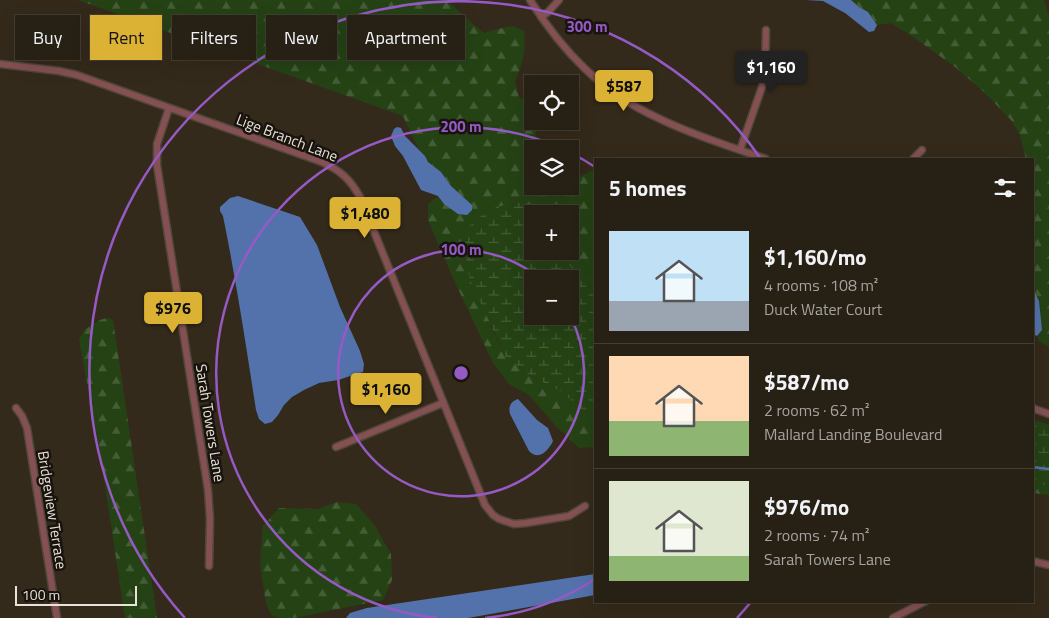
<!DOCTYPE html>
<meta charset="utf-8">
<style>
body{margin:0;font-family:"Titillium Web",sans-serif;background:#2f281d;color:#f1f3f6;height:100vh;display:flex;flex-direction:column;font-size:19px;white-space:nowrap}
*{box-sizing:border-box;margin:0}
p{font-size:16px;color:#a4a3a0}
.icon{flex:none;width:28px;height:28px;fill:none;stroke:currentColor;stroke-width:2;stroke-linecap:round;stroke-linejoin:round}
.map{position:relative;flex:1;overflow:hidden}
.details{position:absolute;left:594px;top:158px;width:440px;height:445px;display:flex;flex-direction:column;background:#272014;border-radius:0px;box-shadow:0 5px 20px #0002,0 0 0 1px #433e34}
.details>*{flex:none}
.banner{position:absolute;left:15px;top:15px;width:475px;height:45px;display:flex;gap:10px}
.tools{position:absolute;left:524px;top:75px;display:grid;gap:10px}
.tools a{display:grid;place-items:center;width:55px;height:55px;border-radius:0px;background:#272014;box-shadow:0 5px 20px #0002,0 0 0 1px #433e34;font-size:25px}
.scale{position:absolute;left:15px;bottom:12px;width:122px;box-sizing:border-box;padding-left:5px;border:2px solid #e8e2d8;border-top:0;font-size:14px;line-height:18px;white-space:nowrap;color:#e8e2d8;-webkit-text-stroke:4px #18130d;paint-order:stroke}
.price{position:absolute;translate:-50% -42px;padding:0 11px;border-radius:5px;background:#dbb233;color:#111;font-size:16px;line-height:32px;filter:drop-shadow(0 1px 2px #0008)}
.price::after{content:'';position:absolute;left:50%;top:30px;width:15px;height:11px;margin-left:-8px;background:inherit;clip-path:polygon(0 0,100% 0,50% 100%)}
.price.active{background:#222;color:#fff}
ul{padding:0;list-style:none}
li{display:flex;align-items:center;gap:15px;height:125px;padding:0 15px}
li+li{border-top:1px solid #433e34}
li span{display:grid;place-items:center;flex:none;width:140px;height:100px;border-radius:0px;color:#555}
li>.icon{margin-inline-start:auto}
span .icon{width:60px;height:60px;fill:#fffc;stroke-width:1}
li b{font-size:21px}
h2{display:flex;justify-content:space-between;align-items:center;height:60px;padding:0 15px;font-size:21px}
.tag{padding:0 18px;border-radius:0px;background:#272014;box-shadow:0 5px 20px #0002,0 0 0 1px #433e34;font-size:18px;line-height:45px}
.tag.active{background:#dbb233;color:#111}
.map>svg:first-child{display:block}
</style>
<div class="map">
<svg width="1049" height="618" viewBox="0 0 1049 618">
<defs>
<pattern id="forest-firs" width="22" height="20" patternUnits="userSpaceOnUse" patternTransform="scale(1.25)"><rect width="22" height="20" fill="#254215"/><path d="M5 1l3.5 6h-7zM16 11l3.5 6h-7z" fill="#455d36"/></pattern>
<pattern id="wetland-marsh" width="20" height="14" patternUnits="userSpaceOnUse" patternTransform="scale(1.25)"><rect width="20" height="14" fill="#254215"/><path d="M1 5h8M5 5V1M11 12h8M15 12V8" fill="none" stroke="#455d36"/></pattern>
</defs>
<rect width="100%" height="100%" fill="#342a1b"/>
<!-- forest -->
<path fill="url(#forest-firs)" d="M78 0H447L466 18 484 33 498 29 513 26 524 31C526 50 523 64 515 81L519 97 532 104V121H539L533 147 534 149H532V186H570V175L577 178 591 171 595 172V278L579 277 565 260 555 251H570V214H537L531 205 490 325 506 358 531 376 562 392 587 414 595 418V447L579 448 555 425 529 395 509 384 493 363 453 278 428 220V204L438 196 444 204 451 186 441 172 428 162 425 156 418 148 403 116Z
M851 0H1044L1049 16V347L1039 341 1037 336 1042 330 1033 287 1032 159H1026L1020 135 1011 120 984 92 955 67 909 34 890 23 877 25 868 12 859 7Z
M107 318 113 320 157 618H125L100 452 79 340 85 329 100 320Z
M1033 483 1049 486V495L1033 493Z
M337 502 356 504 375 526 391 554 392 580 383 600 294 618H281L272 616 266 604 260 563 263 526 279 508 318 509Z"/>
<!-- wetland -->
<path fill="url(#wetland-marsh)" fill-rule="evenodd" d="M513 202 531 205 537 214H532V251H555L565 260 579 277 595 278V418L587 414 562 392 531 376 506 358 470 280 464 247 468 227 488 210ZM532 279H570V316H532Z
M1038 421 1049 425V486L1033 483V422Z"/>
<!-- water -->
<path fill="#5372ac" d="M806 0H851L859 7 868 12 877 25 874 31 869 32 845 13 823 1Z
M397 127 401 128 405 136 425 156 428 162 441 172 451 186 472 205V210L467 215 458 214 444 204 438 196 421 190 403 156 395 146 391 136 394 129Z
M238 196 300 217 317 245 340 307 360 351 364 364 363 372 338 380 319 383 304 390 292 397 284 405 278 415 272 422 265 424 259 419 256 410C246 345 236 280 223 216L220 211V207L230 198Z
M1032 287 1039 301 1042 330 1037 336 1033 334Z
M518 399 537 420 548 428 553 441C548 451 539 461 529 451L510 414C508 407 511 401 518 399Z
M595 574V595L468 618H346L350 613 367 608Z"/>
<g fill="none" stroke-linecap="round" stroke-linejoin="round">
<!-- stream -->
<path stroke="#5372ac" stroke-width="2.5" d="M1032 467 1049 469"/>
<defs>
<path id="minor" d="M530 0C563 52 601 92 658 118 692 135 729 146 766 159
M541 17 548 12 559 0
M0 64 59 71 77 75 322 162C341 171 350 179 360 197L485 505 493 515 499 519 514 524 526 523 569 516 585 506
M169 108 157 144V165L208 490 210 519 209 566
M740 150 762 87 765 73 766 30
M913 159 922 150
M16 408 22 416 27 428 57 618
M1032 408 1049 414
M336 447 443 403
M1032 561 1049 565
M893 618 926 601"/>
</defs>
<!-- minor casing -->
<use href="#minor" stroke="#514739" stroke-width="9"/>
<!-- minor -->
<use href="#minor" stroke="#845053" stroke-width="6"/>
</g>
<!-- distance rings -->
<g fill="none" stroke="#965ac5" stroke-width="2.5">
<path d="M570 316A123 123 0 1 1 539 278"/>
<path d="M595 579A246 246 0 0 1 485 618M437 618A246 246 0 1 1 561 148M571 153A246 246 0 0 1 595 167"/>
<path d="M750 603A369 369 0 0 1 737 618M185 618A369 369 0 1 1 761 159"/>
</g>
<g text-anchor="middle" stroke-width="5" stroke-linejoin="round" paint-order="stroke">
<!-- street labels -->
<g font-size="15" fill="#e8e2d8" stroke="#18130d">
<text transform="translate(287 138) rotate(21)" y="5">Lige Branch Lane</text>
<text transform="translate(210 423) rotate(81)" y="5">Sarah Towers Lane</text>
<text transform="translate(52 510) rotate(81)" y="5">Bridgeview Terrace</text>
</g>
</g>
<circle cx="461" cy="373" r="8" fill="#965ac5" stroke="#18130d" stroke-width="2.5"/>
<g font-size="15" text-anchor="middle" font-weight="bold" fill="#965ac5" stroke="#18130d" stroke-width="5" stroke-linejoin="round" paint-order="stroke">
<text x="587" y="32">300 m</text>
<text x="461" y="132">200 m</text>
<text x="461" y="255">100 m</text>
</g>
</svg>
<div class="tools">
<a><svg class="icon" aria-label="locate" viewBox="0 0 24 24"><circle cx="12" cy="12" r="6"/><path d="M12 2v4M12 18v4M2 12h4M18 12h4"/></svg></a>
<a><svg class="icon" aria-label="layers" viewBox="0 0 24 24"><path d="M12 4l9 5-9 5-9-5zM3 14l9 5 9-5"/></svg></a>
<a>+</a>
<a>−</a>
</div>
<div class="scale">100 m</div>
<b class="price active" style="left:771px;top:93px">$1,160</b>
<b class="price" style="left:624px;top:112px">$587</b>
<b class="price" style="left:365px;top:239px">$1,480</b>
<b class="price" style="left:173px;top:334px">$976</b>
<b class="price" style="left:386px;top:415px">$1,160</b>
<div class="banner">
<a class="tag">Buy</a>
<a class="tag active">Rent</a>
<a class="tag">Filters</a>
<a class="tag">New</a>
<a class="tag">Apartment</a>
</div>
<section class="details">
<h2>5 homes<svg class="icon" aria-label="filters" viewBox="0 0 24 24"><path d="M4 7h16M4 17h16"/><circle cx="9" cy="7" r="2"/><circle cx="15" cy="17" r="2"/></svg></h2>
<ul>
<li><span style="background:linear-gradient(#bfe0f5 70%,#9aa5b1 0)"><svg class="icon" aria-label="home" viewBox="0 0 24 24"><path d="M3 11l9-7 9 7M6 9v11h12V9"/></svg></span><div><b>$1,160/mo</b><p>4 rooms · 108 m²</p><p>Duck Water Court</p></div></li>
<li><span style="background:linear-gradient(#ffd9b3 65%,#8fb573 0)"><svg class="icon" aria-label="home" viewBox="0 0 24 24"><path d="M3 11l9-7 9 7M6 9v11h12V9"/></svg></span><div><b>$587/mo</b><p>2 rooms · 62 m²</p><p>Mallard Landing Boulevard</p></div></li>
<li><span style="background:linear-gradient(#dfe7d0 75%,#8fb573 0)"><svg class="icon" aria-label="home" viewBox="0 0 24 24"><path d="M3 11l9-7 9 7M6 9v11h12V9"/></svg></span><div><b>$976/mo</b><p>2 rooms · 74 m²</p><p>Sarah Towers Lane</p></div></li>
</ul>
</section>
</div>
